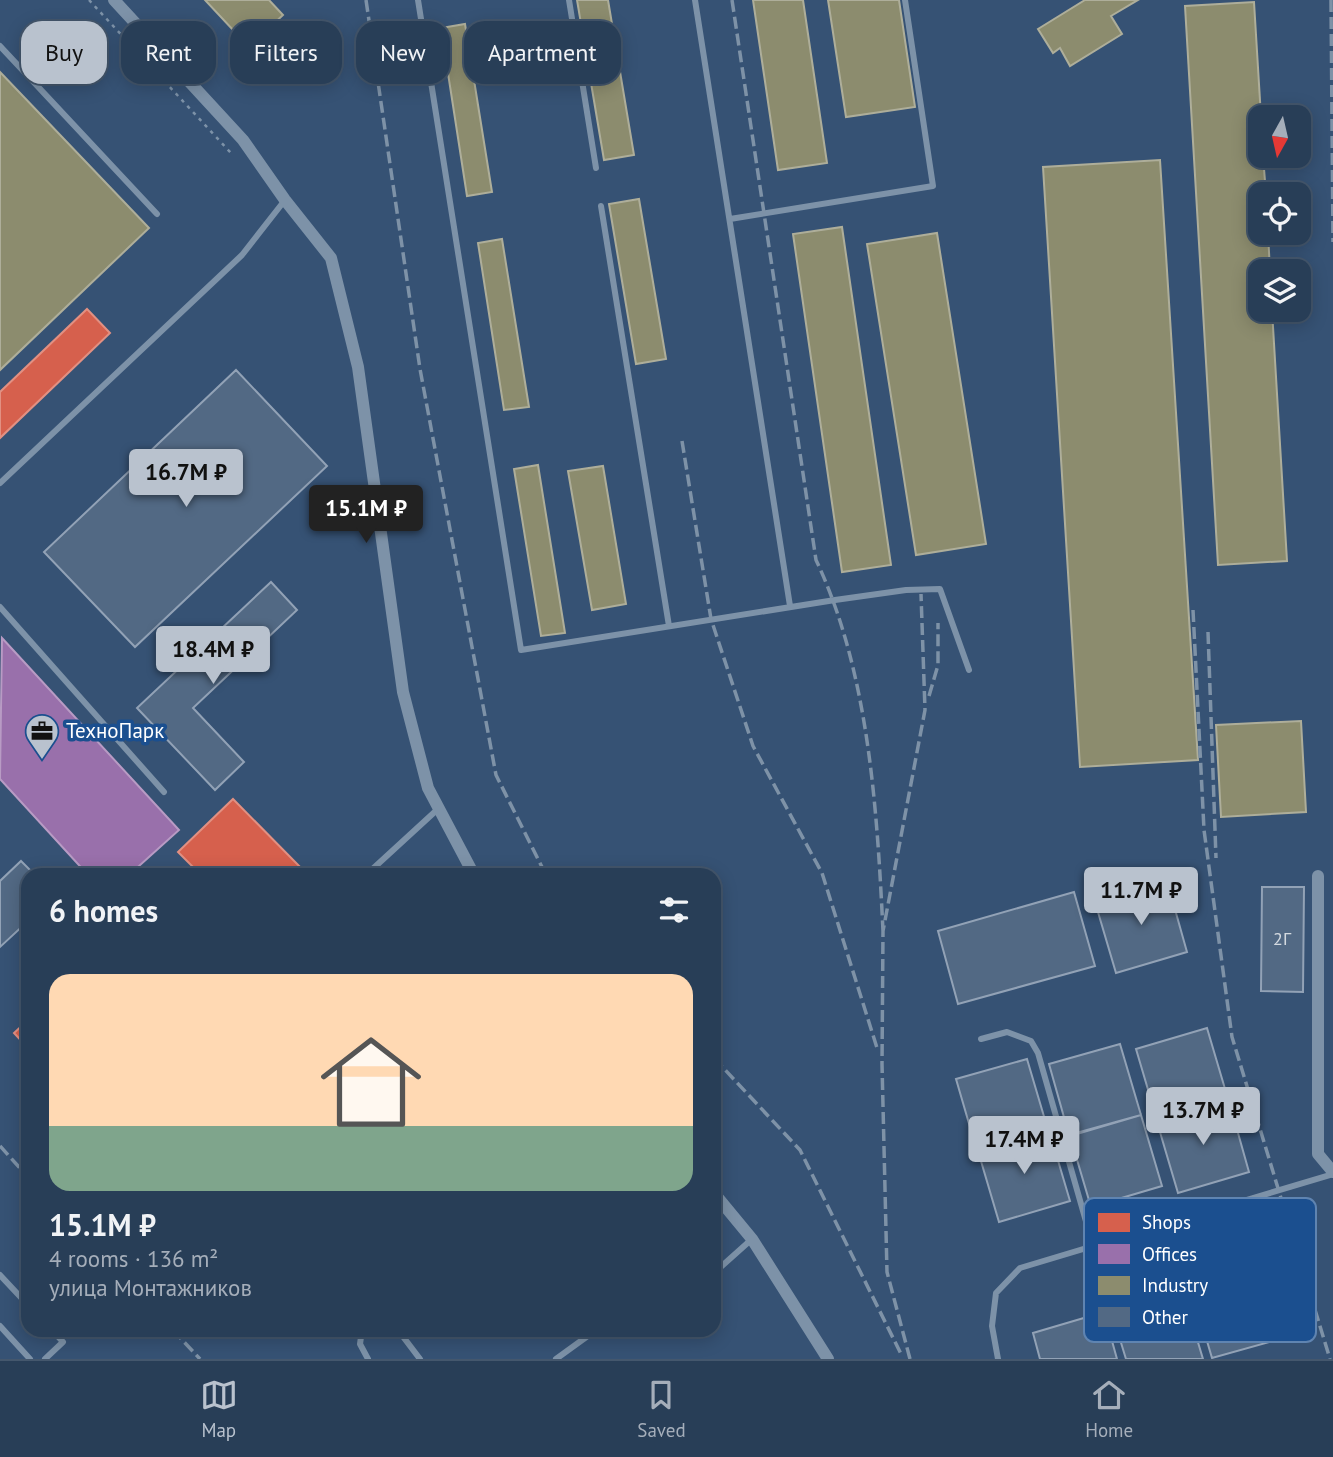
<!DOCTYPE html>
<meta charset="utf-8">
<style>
body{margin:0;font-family:"PT Sans",sans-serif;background:#30455d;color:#f1f3f6;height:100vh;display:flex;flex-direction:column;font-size:26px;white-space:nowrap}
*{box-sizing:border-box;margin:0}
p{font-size:23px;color:#a5aeba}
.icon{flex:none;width:38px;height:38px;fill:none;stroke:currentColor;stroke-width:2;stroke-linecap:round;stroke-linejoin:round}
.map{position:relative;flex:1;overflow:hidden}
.side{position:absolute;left:21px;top:868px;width:700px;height:469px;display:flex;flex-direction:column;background:#283e57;border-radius:21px;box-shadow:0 4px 18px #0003,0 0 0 2px #44576d}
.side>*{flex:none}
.top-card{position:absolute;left:21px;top:21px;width:700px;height:63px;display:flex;gap:14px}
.needle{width:46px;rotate:188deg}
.fabs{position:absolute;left:1248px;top:105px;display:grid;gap:14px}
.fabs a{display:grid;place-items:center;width:63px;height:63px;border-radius:14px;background:#283e57;box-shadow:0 4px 18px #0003,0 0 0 2px #44576d;font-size:35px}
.price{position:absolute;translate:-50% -60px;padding:0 16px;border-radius:7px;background:#b9c2ce;color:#111;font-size:23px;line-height:46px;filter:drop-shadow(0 2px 4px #0008)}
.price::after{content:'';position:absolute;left:50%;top:42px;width:21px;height:16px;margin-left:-10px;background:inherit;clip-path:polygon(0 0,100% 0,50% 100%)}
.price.active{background:#222;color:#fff}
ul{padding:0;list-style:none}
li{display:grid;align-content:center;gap:14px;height:371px;padding:0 28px}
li+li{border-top:2px solid #44576d}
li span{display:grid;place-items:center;height:217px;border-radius:21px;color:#555}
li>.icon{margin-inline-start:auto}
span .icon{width:126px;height:126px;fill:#fffc;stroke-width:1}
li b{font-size:30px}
h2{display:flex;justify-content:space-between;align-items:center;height:84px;padding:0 28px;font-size:30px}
.chip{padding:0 24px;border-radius:21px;background:#283e57;box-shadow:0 4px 18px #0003,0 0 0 2px #44576d;font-size:24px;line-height:63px}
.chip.active{background:#b9c2ce;color:#111}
.menu{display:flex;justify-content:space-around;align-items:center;height:98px;border-top:2px solid #44576d;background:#283e57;font-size:19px;color:#a5aeba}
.menu a{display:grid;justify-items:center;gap:4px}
.menu .active{color:#b9c2ce}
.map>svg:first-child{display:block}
</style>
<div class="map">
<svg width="1333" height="1359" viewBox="0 0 1333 1359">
<rect width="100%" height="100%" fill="#365274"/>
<!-- shops -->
<path fill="#d6604d" stroke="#e29082" stroke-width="2" d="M87 309 110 333 0 438V392Z
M233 799 308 875H201L178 852Z
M28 1020V1048L14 1033Z"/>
<!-- offices -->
<path fill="#9970ab" stroke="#b89bc4" stroke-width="2" d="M2 638 179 830 129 875H88L0 779Z"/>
<!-- industry -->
<path fill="#8c8c6e" stroke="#aeae9a" stroke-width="2" d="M205 0H269L283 15 249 47Z
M577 0H608L634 155 604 160Z
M753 0H803L827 163 778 170Z
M828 0H899L915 107 846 117Z
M1085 0H1138L1111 16 1122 34 1070 66 1060 48 1053 53 1038 29Z
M1254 2 1261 117 1260 156H1263L1266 194H1260V233H1268L1270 271H1260V310H1272L1287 561 1218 565 1185 6Z
M465 24 492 192 467 196 441 28Z
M0 72 149 228 0 370Z
M1160 160 1198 760 1080 767 1043 167Z
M639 199 666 359 636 364 609 204Z
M842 227 891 565 842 572 793 234Z
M937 233 986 544 916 555 867 244Z
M502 239 529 407 504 410 478 243Z
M538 465 565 633 541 636 514 469Z
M603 466 626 604 592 610 568 471Z
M1301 721 1306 812 1221 817 1216 725Z"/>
<!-- building -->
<path fill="#526984" stroke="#92a2b6" stroke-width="2" d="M236 370 327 466 135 647 44 552Z
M271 582 297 610 193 708 244 762 215 790 137 708Z
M21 861 35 875H28V921L0 947V881Z
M1167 881 1187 952 1116 973 1095 902Z
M1262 887H1304L1303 992 1261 991Z
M1074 892 1095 966 958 1004 938 931Z
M1207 1028 1228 1099 1157 1120 1136 1049Z
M1120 1044 1141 1115 1069 1135 1049 1064Z
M1027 1059 1048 1130 977 1151 956 1079Z
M1229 1101 1249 1172 1178 1193 1157 1122Z
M1141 1115 1162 1186 1091 1207 1070 1136Z
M1049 1130 1070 1201 999 1222 978 1151Z
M1263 1267 1284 1338 1212 1358 1191 1287Z
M1182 1289 1203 1359H1126L1111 1310Z
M1104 1312 1117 1359H1040L1033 1333Z"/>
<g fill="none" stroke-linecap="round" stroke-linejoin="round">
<!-- path -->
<path stroke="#7d92a8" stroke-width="2.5" stroke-dasharray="3.5 5" stroke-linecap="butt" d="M89 0 231 153"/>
<!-- service -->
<path stroke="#7d92a8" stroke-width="6" d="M418 0 521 650 835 600 906 590 940 589 969 670
M569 0 596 168
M695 0 790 606
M0 46 157 214
M601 206 669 626
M730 219 933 186 905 0
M0 483 242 255 285 200
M0 607 164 792
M366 875 439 808
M981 1039 1007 1032 1031 1041 1038 1053 1093 1246
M714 1273 752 1239
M0 1275 28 1305
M0 1326 30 1359
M362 1330 360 1344 368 1359
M398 1330 420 1359
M45 1359 63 1342 52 1330
M556 1359 596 1330
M998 1359 992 1326 996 1293 1020 1268 1333 1174"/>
<!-- minor -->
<path stroke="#7d92a8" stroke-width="12" d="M114 0 243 140 285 200 331 258 358 367 403 692 428 788 474 875
M1318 876V1154L1333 1172
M714 1193 752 1239 828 1359"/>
<!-- rail -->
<path stroke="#7e92a7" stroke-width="3.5" stroke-dasharray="12 5" stroke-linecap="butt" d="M366 0 420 369 496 775 546 875
M732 0 816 560C869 672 877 809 883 931
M1331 0 1333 242
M682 441 711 619 753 746 822 873 878 1051
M1193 610 1204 830 1232 1037 1330 1359
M1208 632 1216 858
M929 696 938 665V623
M714 1058 800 1150 901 1354
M0 1146 28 1177
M173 1330 200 1359
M910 1359 887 1272 882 1064 883 931 925 710 921 594"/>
</g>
<!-- icons -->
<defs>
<symbol id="office-pin" viewBox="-11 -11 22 30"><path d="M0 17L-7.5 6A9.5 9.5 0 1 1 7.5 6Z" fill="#b9c2ce" stroke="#1b4f8f"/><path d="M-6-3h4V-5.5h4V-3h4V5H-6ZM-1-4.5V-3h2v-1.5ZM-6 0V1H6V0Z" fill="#111"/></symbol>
</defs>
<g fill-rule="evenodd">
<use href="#office-pin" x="23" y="712" width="38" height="52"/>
</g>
<g text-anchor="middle" stroke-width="7" stroke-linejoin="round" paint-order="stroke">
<!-- number labels -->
<g font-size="18" fill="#d4dae0">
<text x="1282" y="945">2Г</text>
</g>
<!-- poi labels -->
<g font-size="21" fill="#fff" stroke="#1b4f8f" text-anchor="start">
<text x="66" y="738">ТехноПарк</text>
</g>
</g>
<!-- legend -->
<rect x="1084" y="1198" width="232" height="144" rx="10" fill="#1b4f8f" stroke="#5f84b1" stroke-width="2"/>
<rect x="1098" y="1213" width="32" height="19" fill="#d6604d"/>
<rect x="1098" y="1244" width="32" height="20" fill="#9970ab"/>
<rect x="1098" y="1276" width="32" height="19" fill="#8c8c6e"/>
<rect x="1098" y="1307" width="32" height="20" fill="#526984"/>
<g font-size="19" fill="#fff">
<text x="1142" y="1229">Shops</text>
<text x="1142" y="1261">Offices</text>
<text x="1142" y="1292">Industry</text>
<text x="1142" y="1324">Other</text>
</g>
</svg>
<div class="fabs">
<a><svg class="needle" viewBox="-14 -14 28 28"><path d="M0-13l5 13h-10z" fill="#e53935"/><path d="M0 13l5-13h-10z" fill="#a5aeba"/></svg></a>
<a><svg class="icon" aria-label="locate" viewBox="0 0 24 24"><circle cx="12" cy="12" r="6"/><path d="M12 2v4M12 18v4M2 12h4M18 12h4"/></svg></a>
<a><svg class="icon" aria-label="layers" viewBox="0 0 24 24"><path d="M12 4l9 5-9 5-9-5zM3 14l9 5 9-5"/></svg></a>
</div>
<b class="price" style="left:186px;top:509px">16.7M ₽</b>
<b class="price active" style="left:366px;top:545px">15.1M ₽</b>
<b class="price" style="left:213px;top:686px">18.4M ₽</b>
<b class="price" style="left:1141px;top:927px">11.7M ₽</b>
<b class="price" style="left:1203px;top:1147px">13.7M ₽</b>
<b class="price" style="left:1024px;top:1176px">17.4M ₽</b>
<div class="top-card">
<a class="chip active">Buy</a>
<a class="chip">Rent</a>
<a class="chip">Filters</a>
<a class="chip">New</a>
<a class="chip">Apartment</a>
</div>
<section class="side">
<h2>6 homes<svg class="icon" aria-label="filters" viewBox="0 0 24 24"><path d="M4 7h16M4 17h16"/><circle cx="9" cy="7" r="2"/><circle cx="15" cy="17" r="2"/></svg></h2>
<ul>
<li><span style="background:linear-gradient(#ffd9b3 70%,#7fa58c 0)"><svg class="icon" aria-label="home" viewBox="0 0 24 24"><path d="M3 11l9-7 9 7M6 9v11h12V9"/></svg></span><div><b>15.1M ₽</b><p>4 rooms · 136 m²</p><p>улица Монтажников</p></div></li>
</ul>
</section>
</div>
<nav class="menu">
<a class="active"><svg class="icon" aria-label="map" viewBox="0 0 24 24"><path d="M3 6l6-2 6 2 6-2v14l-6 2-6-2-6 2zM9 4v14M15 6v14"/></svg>Map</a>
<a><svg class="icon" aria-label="saved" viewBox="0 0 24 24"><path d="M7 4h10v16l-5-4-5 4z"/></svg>Saved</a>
<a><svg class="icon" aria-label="home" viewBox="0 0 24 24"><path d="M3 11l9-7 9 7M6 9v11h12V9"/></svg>Home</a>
</nav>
